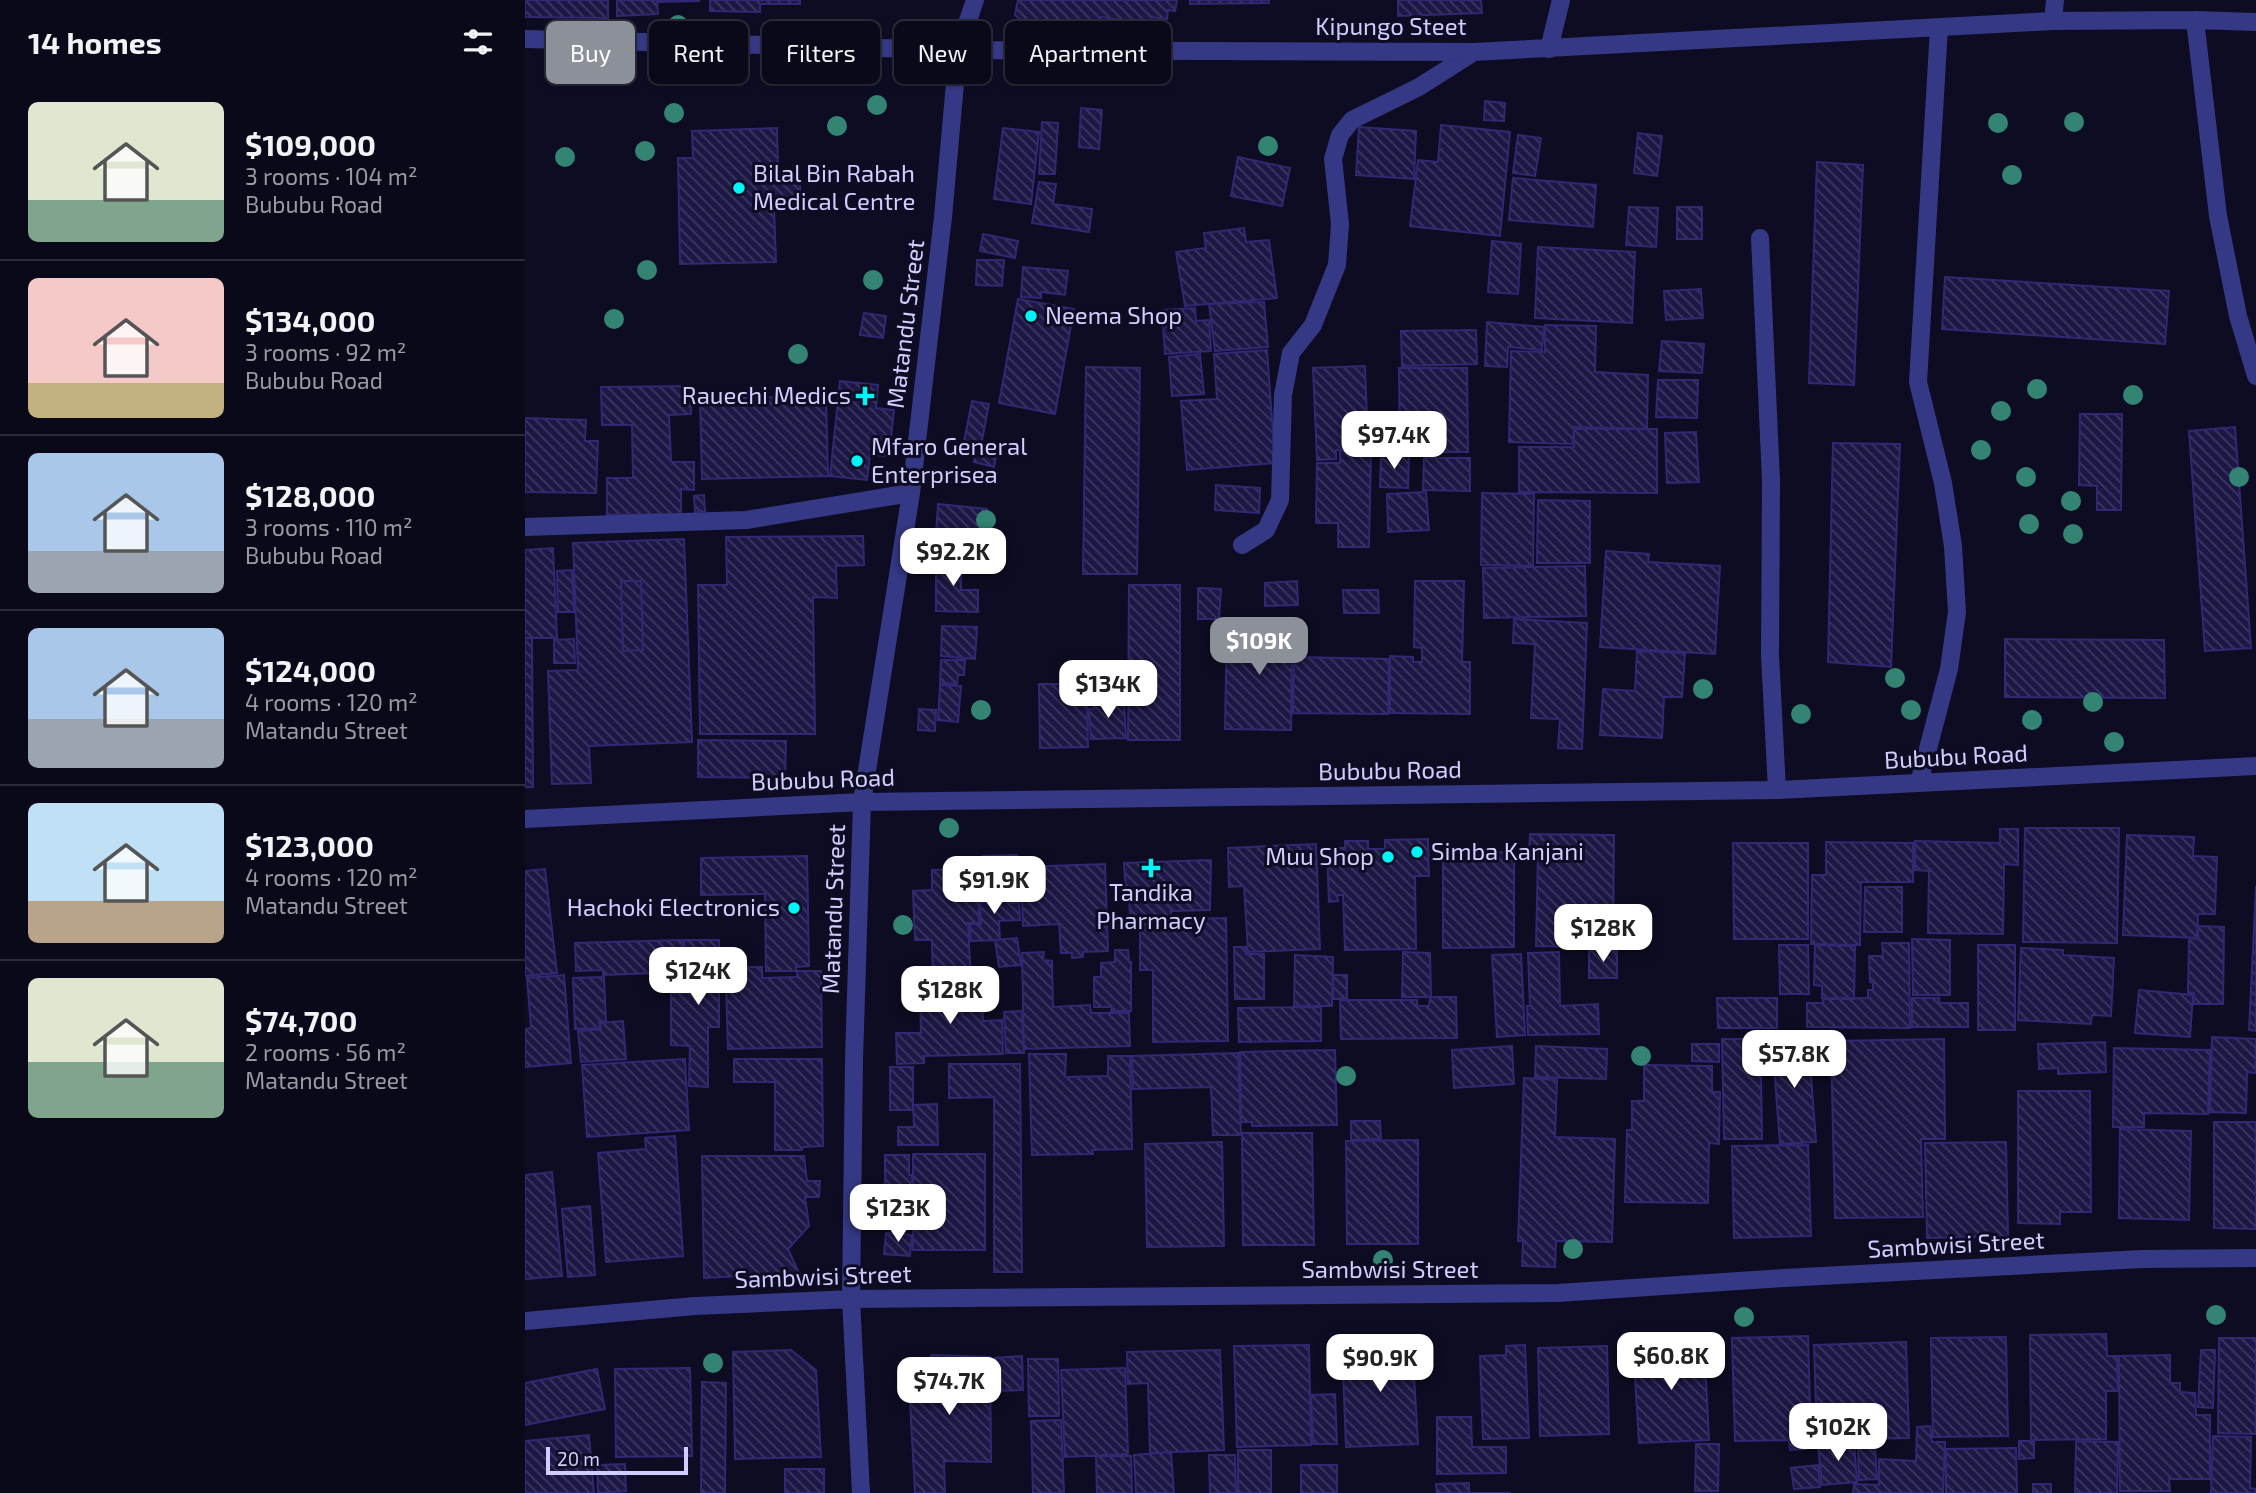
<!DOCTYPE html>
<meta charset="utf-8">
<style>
body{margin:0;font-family:"Exo 2",sans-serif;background:#181727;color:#f1f3f6;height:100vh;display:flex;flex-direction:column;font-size:26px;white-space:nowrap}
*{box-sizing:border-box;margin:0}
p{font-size:23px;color:#999aa2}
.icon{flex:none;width:38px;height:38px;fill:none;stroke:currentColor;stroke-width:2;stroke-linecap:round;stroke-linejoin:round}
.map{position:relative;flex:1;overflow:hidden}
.side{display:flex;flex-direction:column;background:#0a091a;width:525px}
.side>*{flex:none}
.guide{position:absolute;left:21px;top:21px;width:665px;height:63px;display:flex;gap:14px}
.scale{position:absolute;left:21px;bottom:18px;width:142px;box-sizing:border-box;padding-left:7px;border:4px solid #cfceff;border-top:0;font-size:19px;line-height:24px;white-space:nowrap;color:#cfceff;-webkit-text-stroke:5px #0e0c23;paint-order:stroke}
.price{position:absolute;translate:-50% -60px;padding:0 16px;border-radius:14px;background:#fff;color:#222;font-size:23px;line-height:46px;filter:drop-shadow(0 2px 4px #0008)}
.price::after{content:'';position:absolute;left:50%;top:42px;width:21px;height:16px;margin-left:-10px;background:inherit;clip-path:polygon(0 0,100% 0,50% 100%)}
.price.on{background:#8c9099;color:#fff}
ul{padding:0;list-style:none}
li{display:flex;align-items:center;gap:21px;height:175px;padding:0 28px}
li+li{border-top:2px solid #2a2a39}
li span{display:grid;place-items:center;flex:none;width:196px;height:140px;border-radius:10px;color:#555}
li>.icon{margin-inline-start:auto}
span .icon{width:84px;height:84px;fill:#fffc;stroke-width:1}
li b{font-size:30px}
h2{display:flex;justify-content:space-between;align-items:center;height:84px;padding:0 28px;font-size:30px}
.tag{padding:0 24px;border-radius:10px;background:#0a091a;box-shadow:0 2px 5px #0004,0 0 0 2px #2a2a39;font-size:24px;line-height:63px}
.tag.on{background:#8c9099;color:#fff}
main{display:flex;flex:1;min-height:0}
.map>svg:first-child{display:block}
</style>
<main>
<section class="side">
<h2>14 homes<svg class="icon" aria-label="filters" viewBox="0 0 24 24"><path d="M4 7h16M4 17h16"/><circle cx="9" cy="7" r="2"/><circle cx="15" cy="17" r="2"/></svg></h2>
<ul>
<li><span style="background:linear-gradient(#dfe7d0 70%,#7fa58c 0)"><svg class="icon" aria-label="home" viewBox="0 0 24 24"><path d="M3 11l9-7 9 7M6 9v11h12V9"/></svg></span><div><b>$109,000</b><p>3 rooms · 104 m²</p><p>Bububu Road</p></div></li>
<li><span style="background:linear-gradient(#f6c9c9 75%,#c2b280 0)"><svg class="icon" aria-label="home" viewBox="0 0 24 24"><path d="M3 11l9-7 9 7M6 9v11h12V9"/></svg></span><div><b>$134,000</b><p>3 rooms · 92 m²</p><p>Bububu Road</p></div></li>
<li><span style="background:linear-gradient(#a9c7e8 70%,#9aa5b1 0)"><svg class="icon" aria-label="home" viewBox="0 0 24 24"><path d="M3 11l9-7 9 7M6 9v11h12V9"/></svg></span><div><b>$128,000</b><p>3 rooms · 110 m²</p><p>Bububu Road</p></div></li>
<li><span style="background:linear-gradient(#a9c7e8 65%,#9aa5b1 0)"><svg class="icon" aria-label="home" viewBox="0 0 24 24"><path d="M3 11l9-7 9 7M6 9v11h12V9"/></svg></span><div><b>$124,000</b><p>4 rooms · 120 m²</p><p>Matandu Street</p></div></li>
<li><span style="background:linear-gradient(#bfe0f5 70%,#b9a48a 0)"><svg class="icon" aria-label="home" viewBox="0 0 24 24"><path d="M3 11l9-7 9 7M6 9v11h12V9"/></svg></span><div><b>$123,000</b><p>4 rooms · 120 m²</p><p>Matandu Street</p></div></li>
<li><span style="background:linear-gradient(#dfe7d0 60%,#7fa58c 0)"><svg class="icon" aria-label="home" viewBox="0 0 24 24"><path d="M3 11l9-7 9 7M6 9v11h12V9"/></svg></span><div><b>$74,700</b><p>2 rooms · 56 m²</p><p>Matandu Street</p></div></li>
</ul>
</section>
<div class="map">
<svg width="1731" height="1493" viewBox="0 0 1731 1493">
<defs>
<pattern id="building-back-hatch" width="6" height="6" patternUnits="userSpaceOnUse" patternTransform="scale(1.75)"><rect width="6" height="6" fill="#1d1745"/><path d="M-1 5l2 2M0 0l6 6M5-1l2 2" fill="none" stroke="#3d3861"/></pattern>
</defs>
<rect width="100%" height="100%" fill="#0e0c23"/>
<!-- building -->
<path fill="url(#building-back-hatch)" stroke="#302872" stroke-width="2" fill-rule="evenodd" d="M0 0H83V18L0 17Z
M92 0H174V1L132 2 133 14 92 16Z
M185 0H275V4H235V12L185 11Z
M493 0H652L650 11 643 10 642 19 627 17 626 24 576 17 572 28H504L490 15Z
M665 0H744V3L665 4Z
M873 0H956L957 13 873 16Z
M960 101 980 103 979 121 959 120Z
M556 108 577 110 574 149 554 147Z
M517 122 533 123 530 174H514Z
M916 125 985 132 975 236 885 226 893 160 913 162Z
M834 127 891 131 889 179 831 175Z
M252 128 253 169H274L276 207 249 208 251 262 155 264 153 158H168L167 131Z
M478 128 514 132 506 204 469 199Z
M1113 133 1137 136 1132 176 1109 173Z
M993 135 1016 138 1010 176 988 173Z
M713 157 765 168 757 206 706 196Z
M1292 162 1338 165 1329 385 1284 383Z
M988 178 1071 185 1068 227 984 220Z
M514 182 531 184 528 204 567 209 564 232 507 223Z
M1104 207 1133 208 1131 247 1101 245Z
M1152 207H1177V239H1152Z
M719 228 721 242 744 240 752 298 660 306 651 252 681 248 679 233Z
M458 234 493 241 490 258 455 251Z
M967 241 996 244 993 294 963 292Z
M1013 247 1110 252 1107 323 1010 318Z
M452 260H479L477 286 451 285Z
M498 267 543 271 540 295 516 292V298L496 297Z
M1420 277 1644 291 1640 344 1417 329Z
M1176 289 1178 318 1141 320 1139 291Z
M493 299 549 309 530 414 474 403Z
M739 302 743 347 690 351 684 304Z
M670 308 671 321 684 320 686 351 640 354 637 310Z
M339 313 361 316 358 338 335 335Z
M962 322 1019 327 1017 350 983 347 982 367 960 366Z
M1020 325 1071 326 1070 372 1123 375 1122 429 1049 427 1048 444 984 442 986 351 1020 352Z
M951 330 952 364 877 366 876 331Z
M1137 341 1179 344 1177 373 1134 371Z
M742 350 750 463 662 470 656 401 692 399 689 354Z
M675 354 679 394 647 396 644 357Z
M840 366 842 420 871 419 872 448 811 450V459L792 460 788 368Z
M561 367 615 368 612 574H558Z
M874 368H942L943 452H875Z
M1133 380H1173L1172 418 1131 417Z
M315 381 353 385 351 408 369 410 364 456 345 455 342 480 305 476Z
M166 386V414L144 415 146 462H169V490L156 489V514L82 515V478H108L107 425H77L76 387Z
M301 396 303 476 177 479 175 399Z
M447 401 464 404 455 450 438 447Z
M1555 414H1597L1596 510H1572V486L1554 485Z
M0 418 61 420 60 441H73L71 493 0 492Z
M1710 427 1726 648 1680 651 1664 431Z
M1049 429H1132V493L994 492V447H1049Z
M1171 432 1174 482 1142 483 1140 433Z
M1308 443 1375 444 1366 667 1303 662Z
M451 451 471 456 469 467 449 462Z
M815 451H846L844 547H813V523H791L792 463H815Z
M856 454 884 455 883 488 855 487Z
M899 458H945V491L898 490Z
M691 485 735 488 734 513 690 510Z
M901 492 904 530 863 532 862 494Z
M957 493 1009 494 1008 566 956 565Z
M179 495 180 511 170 512 169 496Z
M1013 500 1065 501V563H1012Z
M413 504 462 509 460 539 411 535Z
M338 536 339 565 311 566 312 598 288 597 290 734H175L173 585H202L201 537Z
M159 539 167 742 64 746 66 783 27 784 23 671 53 670 48 543ZM96 581H116L118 650 98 651Z
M28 548 32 638H0V550Z
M1081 551 1124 554 1123 562 1195 566 1190 654 1075 647Z
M411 558H436V590H453V612L411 611Z
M1060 566 1061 616 959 618 958 568Z
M47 570 49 612H33L32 571Z
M96 581H116L118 650 98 651Z
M772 581 773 605 740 606V583Z
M890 581H939L937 662H945V714L865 713V656L888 657V662H897V648L889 647Z
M604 585H655V740H603Z
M673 588 696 589 694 619H673Z
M818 590H853L854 613H819Z
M989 619 1062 623 1057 749 1033 748 1035 719 1006 718 1010 644 988 643Z
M702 624 767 626 766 730 700 729Z
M417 626 452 627 450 659 416 656Z
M0 638H7L8 787H0Z
M49 639 50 663H29V640Z
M1480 639 1639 640 1640 698 1480 697Z
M1112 651 1160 653 1157 697H1139L1137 738 1075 735 1078 689 1110 691Z
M769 657 864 659 863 714 768 713Z
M416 660H440L439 675H433L432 684 415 683Z
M514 684H562L563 747 515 748Z
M415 685 436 686 433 722 413 720Z
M599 699 601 738 566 739 564 709H569V700Z
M394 709 411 710 410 731 393 730Z
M173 740 261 741 260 778 173 777Z
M1500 828H1594L1592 943 1498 942Z
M1475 829H1493V865L1479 864 1478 934 1403 933 1404 871 1390 870V841L1475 843Z
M1005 834 1089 835 1088 948 1011 946 1013 854H1004Z
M1602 835 1669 837 1668 856 1692 857 1690 914H1673L1672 938 1598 935Z
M903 839 904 876H890L891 949 820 950 818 895H812L813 901 804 902 802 848H820V841H843V849H860V840Z
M1301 842 1388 843V882H1336L1335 945 1286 944 1287 875H1301Z
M1208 843H1283V939H1209Z
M791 844 795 949 723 952 719 886 704 887 703 848Z
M989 852V947L918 948V853Z
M492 855 493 889 454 890V923H443L446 982H408L407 940H390L388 891 407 890V870L459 868 458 856Z
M282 856 284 966 271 967V971H241L240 894 176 895V858Z
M686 860 685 910 646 911V929L606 930 604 898 601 897 599 863Z
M580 864 583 951 558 952V957L547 958V953H536L534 924 498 926 496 867Z
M20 869 32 973 0 976V871Z
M1731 886V1031L1724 1030Z
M1340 887H1377V932H1339Z
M486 891 487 903H494L495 920 474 921 475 940 446 941 445 924H456L455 902H460L459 892Z
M701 918 703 1041 628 1042V970H615V930H660L661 919Z
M1673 926 1699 927 1698 1004H1669V993H1663L1664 938 1673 939Z
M492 938 496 965 474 967 470 940Z
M1387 939 1425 940V995H1388Z
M157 940V968L130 969V973L78 975V970L51 971 50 943Z
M159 940H194V1027H183V1087L164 1086 165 1046 146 1045V993H169V966L159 967Z
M1357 943H1384L1385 1028 1282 1027V1003H1298V999L1343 998V990H1348V983L1345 982 1344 956H1358Z
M1254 945H1283L1284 994H1255Z
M1290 945 1330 946 1329 999 1297 998V986L1289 985Z
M1453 945H1490V1030H1453Z
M709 947H721V954H739V999H710Z
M1496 948 1538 950V955L1589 958 1586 1016 1567 1015 1566 1024 1493 1020Z
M590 950H603L604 962H606V1011H586L587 1007H569V977H576V963L590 962Z
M1064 950 1092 951V978H1064Z
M519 952 518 960 527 961 528 1007 565 1005 566 1013H604L605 1046 499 1049 497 953Z
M878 952 905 953 906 997H877Z
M1034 952 1035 1006 1073 1004 1074 1034 1003 1035 1002 1006H1005L1003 953Z
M996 954 1000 1035 972 1037 967 955Z
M770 955 808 957 807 1006H769Z
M218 959 219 967H237V978L272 977V971H296L297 1047 203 1049 201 985H196V960Z
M39 975 46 1063 0 1067V1029L6 1028 2 978Z
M808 975H822V998L808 999Z
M79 977 81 1022H74L75 1028 50 1029 48 978Z
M447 983V1000L457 999 458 1021 477 1020 478 1054 399 1056V1063L372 1064 371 1033H396L395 984Z
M1614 990 1668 995 1665 1037 1610 1033Z
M905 997H931L932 1038 816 1039 815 1000H892V1006H904Z
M1192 998H1252V1028H1193Z
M1387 998H1414V1003H1443V1027H1387Z
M796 1007V1041L714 1042 713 1008Z
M497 1011 499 1053H481L479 1012Z
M98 1021 101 1059 56 1062 53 1031 76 1029 75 1023Z
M1283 1036 1291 1142 1255 1144 1247 1040Z
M1687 1037 1731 1039V1073L1722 1072 1721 1113 1685 1112Z
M1197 1039H1221V1049L1227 1050V1075H1236L1237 1139H1199Z
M1419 1039 1420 1139H1396L1398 1217 1310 1218 1306 1041Z
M1580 1042 1581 1072 1533 1074V1068L1514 1069 1513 1044Z
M1167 1044H1194V1062L1167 1061Z
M987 1046 989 1084 929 1088 927 1050Z
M1011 1046 1082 1049 1081 1079 1010 1077Z
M1589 1048 1685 1050 1683 1114 1619 1113V1127H1588Z
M810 1050 812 1125 727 1126V1122H716L715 1052Z
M713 1053 716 1135H688L686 1087 608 1089 607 1056Z
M504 1054H541L540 1077 583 1076V1056H605L607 1149 567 1150 568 1154 507 1155Z
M160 1059 164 1130 62 1137 57 1065Z
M209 1059H297L298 1146 278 1147 277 1150H250V1082H209Z
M424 1064H495L497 1272H469V1097L424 1098Z
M1119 1065 1187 1066V1092H1195L1194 1144 1184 1143 1183 1203 1100 1202 1102 1130H1107V1101H1119Z
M365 1067H388V1110H365Z
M999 1078 1032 1080 1030 1137 1090 1139 1087 1242 1031 1241 1030 1267 997 1266 998 1241H993Z
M1493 1091H1565L1566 1212H1535V1224L1493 1223Z
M412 1104 413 1145H373V1127H389L388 1105Z
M826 1121H855L856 1139 826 1140Z
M1689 1122H1731V1229L1689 1228Z
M1595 1129 1666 1131 1664 1220 1594 1218Z
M717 1133H787L789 1245H718Z
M150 1136 158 1256 81 1262 73 1153 121 1149 120 1138Z
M893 1140V1244H822L821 1141Z
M697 1142 699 1246 622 1247 620 1144Z
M1481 1142 1483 1236 1402 1238 1400 1143Z
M1283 1145 1286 1236 1209 1238 1207 1146Z
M388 1154H460V1250H388Z
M360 1155H384V1175H387V1203L360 1202Z
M177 1156H279L282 1181H295L294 1197H280L284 1226 263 1249 274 1273 179 1278Z
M27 1172 37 1276 0 1279V1175Z
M65 1206 70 1275 43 1277 37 1209Z
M361 1233 387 1235 385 1256 359 1254Z
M1581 1334 1582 1356H1592L1593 1391H1581V1439L1506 1440 1505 1335Z
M1283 1336 1286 1440 1282 1441 1281 1449 1265 1450 1264 1440 1210 1441 1207 1338Z
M1481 1337 1483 1436 1408 1437 1406 1338Z
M1694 1338H1731V1434L1693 1433Z
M887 1341 893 1444 821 1447 817 1345Z
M1179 1341 1184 1440 1114 1443 1108 1344Z
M1381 1342 1384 1438 1292 1440 1289 1345Z
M784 1345 786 1445 712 1447 709 1346Z
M1000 1345 1004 1438 958 1439 955 1356 981 1355V1346Z
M1082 1346 1084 1434 1015 1436 1013 1348Z
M266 1350 291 1370 296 1457 210 1459 208 1352Z
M695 1350 699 1450 625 1453 623 1383 603 1384 602 1352Z
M1676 1350H1690L1688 1408 1673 1407Z
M407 1355 465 1357 466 1462 419 1461 420 1493H390L384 1382Z
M1645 1355V1383H1655V1392L1670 1393 1671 1415H1685V1479H1644L1645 1491H1595L1594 1356Z
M497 1356 498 1390 470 1391V1358Z
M503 1359H533L534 1416H504Z
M165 1368 167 1456 91 1457 90 1369Z
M600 1368 603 1454 540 1457 536 1370Z
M72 1369 80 1409 0 1425V1383Z
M177 1382 201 1383 200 1493H176Z
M810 1394 812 1444H788L786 1395Z
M912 1417H946L947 1447H981V1473L912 1474Z
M536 1420 539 1493H508L506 1421Z
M1405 1426 1407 1442H1420L1418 1493H1328L1329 1484 1354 1485V1459L1391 1461 1392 1427Z
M64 1435 69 1493H0V1441Z
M1688 1436 1726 1437 1725 1488 1731 1489V1493H1686Z
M1494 1441H1509V1458L1494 1459Z
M1551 1441 1593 1442 1592 1493H1550Z
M1329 1442 1332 1482 1297 1485 1293 1445Z
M1171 1444H1194L1193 1491H1170Z
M1350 1445 1352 1479 1334 1480 1333 1446Z
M1491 1448 1492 1493H1421V1449Z
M713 1450H746V1493H713Z
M646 1452 649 1493H611L609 1455Z
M684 1455H710L711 1493H685Z
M571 1456H606L607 1493H572Z
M100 1464 101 1491 73 1493 72 1465Z
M776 1465H812V1493H776Z
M1293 1465 1295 1487 1269 1489 1266 1468Z
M260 1469H299V1493H260Z
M944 1483V1493H986H912L911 1484Z
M1508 1484H1526V1493H1508Z"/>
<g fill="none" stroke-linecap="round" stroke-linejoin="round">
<!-- minor -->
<path stroke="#353884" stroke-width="18" d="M1670 20 1693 216 1713 316 1731 376
M1528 21 1530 0
M0 39 433 50 949 52 1528 21 1670 20 1731 22
M1024 49 1036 0
M1235 238 1246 480 1245 655 1252 790
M0 527 221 520 386 493
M717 545 741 530 755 500 758 395 766 353 788 325 812 265 815 224 808 159 815 135 827 120 894 87 949 52
M1394 783 1424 669 1432 612 1428 546 1418 483 1393 382 1414 28
M0 819 337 802 1252 790 1731 766
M0 1321 170 1306 326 1299 1033 1293 1259 1278 1617 1259 1731 1258
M336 1493 326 1299 329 1060 337 802 386 493 418 217 433 50 450 0"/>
</g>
<!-- trees -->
<g fill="#348473">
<circle cx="153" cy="25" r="10"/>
<circle cx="352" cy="105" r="10"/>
<circle cx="149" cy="113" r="10"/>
<circle cx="1549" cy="122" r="10"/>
<circle cx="1473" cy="123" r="10"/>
<circle cx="312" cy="126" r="10"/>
<circle cx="743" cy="146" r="10"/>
<circle cx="120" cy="151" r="10"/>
<circle cx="40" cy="157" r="10"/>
<circle cx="1487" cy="175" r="10"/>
<circle cx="122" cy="270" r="10"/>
<circle cx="348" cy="280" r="10"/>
<circle cx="89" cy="319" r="10"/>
<circle cx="273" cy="354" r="10"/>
<circle cx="1512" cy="389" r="10"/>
<circle cx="1608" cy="395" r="10"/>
<circle cx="1476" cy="411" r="10"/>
<circle cx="1456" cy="450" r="10"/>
<circle cx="1501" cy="477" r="10"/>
<circle cx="1714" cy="477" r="10"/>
<circle cx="1546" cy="501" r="10"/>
<circle cx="461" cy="520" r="10"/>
<circle cx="1504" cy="524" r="10"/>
<circle cx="1548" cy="534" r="10"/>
<circle cx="1370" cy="678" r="10"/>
<circle cx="1178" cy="689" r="10"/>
<circle cx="1568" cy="702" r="10"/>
<circle cx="456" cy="710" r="10"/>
<circle cx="1386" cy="710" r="10"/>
<circle cx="1276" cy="714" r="10"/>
<circle cx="1507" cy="720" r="10"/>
<circle cx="1589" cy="742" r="10"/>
<circle cx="424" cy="828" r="10"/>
<circle cx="378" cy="925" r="10"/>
<circle cx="1116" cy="1056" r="10"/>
<circle cx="821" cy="1076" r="10"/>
<circle cx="1048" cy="1249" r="10"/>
<circle cx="858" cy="1260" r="10"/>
<circle cx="1691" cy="1315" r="10"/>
<circle cx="1219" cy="1317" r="10"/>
<circle cx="188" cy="1363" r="10"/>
</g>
<!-- markers -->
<g fill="#00f5f9" stroke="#0e0c23" stroke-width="2.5">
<circle cx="214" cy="188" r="7"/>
<circle cx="506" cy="316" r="7"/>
<path d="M336.5 385.5h7v7h7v7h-7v7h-7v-7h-7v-7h7z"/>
<circle cx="332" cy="461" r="7"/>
<circle cx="892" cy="852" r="7"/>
<circle cx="863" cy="857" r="7"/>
<path d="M622.5 857.5h7v7h7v7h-7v7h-7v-7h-7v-7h7z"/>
<circle cx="269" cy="908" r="7"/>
</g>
<g text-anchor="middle" stroke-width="6" stroke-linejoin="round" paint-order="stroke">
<!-- street labels -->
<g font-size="24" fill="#cfceff" stroke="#0e0c23">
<text x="866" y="35">Kipungo Steet</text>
<text transform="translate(381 324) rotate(-83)" y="8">Matandu Street</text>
<text transform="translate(1431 757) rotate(-3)" y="8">Bububu Road</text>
<text transform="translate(865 771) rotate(-1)" y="8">Bububu Road</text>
<text transform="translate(298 780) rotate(-2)" y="8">Bububu Road</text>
<text transform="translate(309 909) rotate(-88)" y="8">Matandu Street</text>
<text transform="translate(1431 1245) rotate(-3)" y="8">Sambwisi Street</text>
<text x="865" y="1278">Sambwisi Street</text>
<text transform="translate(298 1277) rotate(-2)" y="8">Sambwisi Street</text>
</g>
<!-- poi labels -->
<g font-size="24" fill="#cfceff" stroke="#0e0c23" text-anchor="start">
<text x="228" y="182">Bilal Bin Rabah<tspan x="228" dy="28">Medical Centre</tspan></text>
<text x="520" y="324">Neema Shop</text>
<text x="326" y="404" text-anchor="end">Rauechi Medics</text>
<text x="346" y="455">Mfaro General<tspan x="346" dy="28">Enterprisea</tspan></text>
<text x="906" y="860">Simba Kanjani</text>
<text x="849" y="865" text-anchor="end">Muu Shop</text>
<text x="626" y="901" text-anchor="middle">Tandika<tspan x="626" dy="28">Pharmacy</tspan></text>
<text x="255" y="916" text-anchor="end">Hachoki Electronics</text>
</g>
</g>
</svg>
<div class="scale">20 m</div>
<b class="price" style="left:869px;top:471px">$97.4K</b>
<b class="price" style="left:428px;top:588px">$92.2K</b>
<b class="price on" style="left:734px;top:677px">$109K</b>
<b class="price" style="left:583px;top:720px">$134K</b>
<b class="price" style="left:469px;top:916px">$91.9K</b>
<b class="price" style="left:1078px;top:964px">$128K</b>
<b class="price" style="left:173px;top:1007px">$124K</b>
<b class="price" style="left:425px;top:1026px">$128K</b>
<b class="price" style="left:1269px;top:1090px">$57.8K</b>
<b class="price" style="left:373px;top:1244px">$123K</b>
<b class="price" style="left:1146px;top:1392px">$60.8K</b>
<b class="price" style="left:855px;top:1394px">$90.9K</b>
<b class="price" style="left:424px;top:1417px">$74.7K</b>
<b class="price" style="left:1313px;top:1463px">$102K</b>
<div class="guide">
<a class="tag on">Buy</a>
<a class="tag">Rent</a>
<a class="tag">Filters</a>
<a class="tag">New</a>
<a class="tag">Apartment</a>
</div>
</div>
</main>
